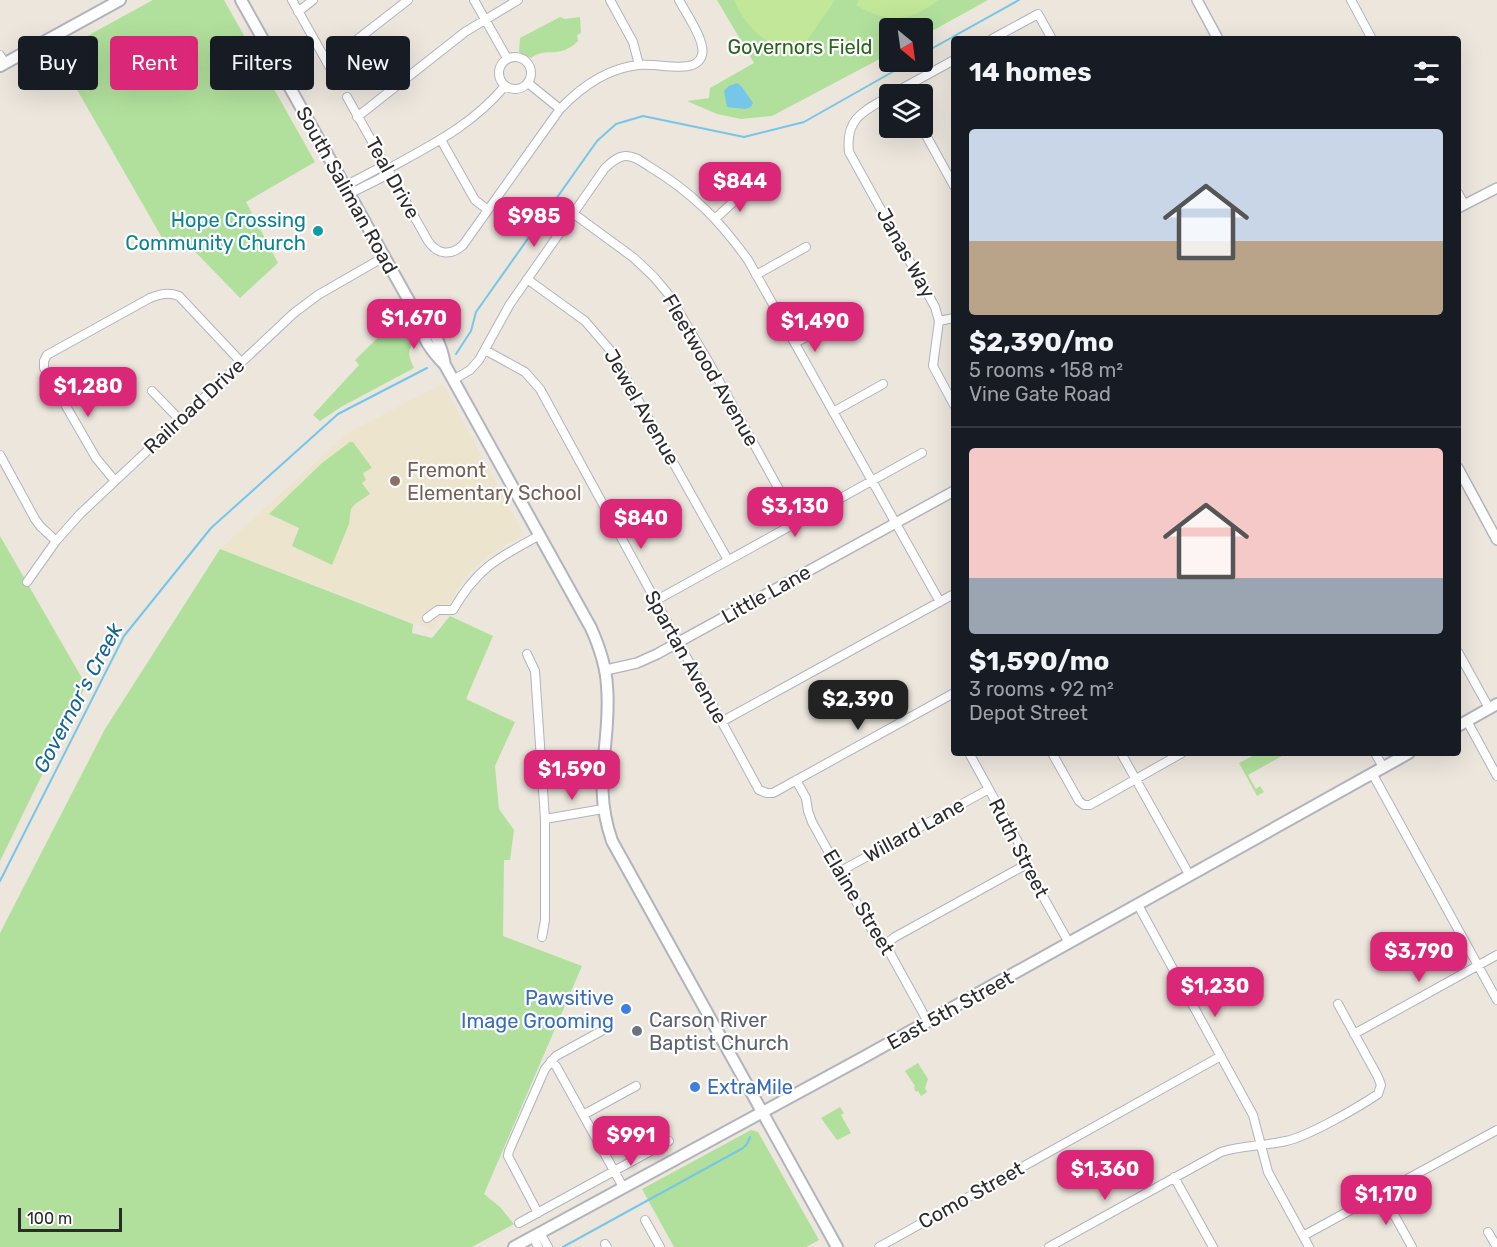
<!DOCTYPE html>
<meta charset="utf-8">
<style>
body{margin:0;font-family:Rubik,sans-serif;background:#242831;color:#f1f3f6;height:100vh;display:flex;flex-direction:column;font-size:22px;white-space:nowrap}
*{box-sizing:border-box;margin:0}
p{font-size:20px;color:#9ea1a6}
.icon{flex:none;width:33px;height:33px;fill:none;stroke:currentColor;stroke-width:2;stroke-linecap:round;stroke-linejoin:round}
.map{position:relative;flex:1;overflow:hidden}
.details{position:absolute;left:951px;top:36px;width:510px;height:720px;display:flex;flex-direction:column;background:#171b24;border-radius:6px;box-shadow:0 6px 24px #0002}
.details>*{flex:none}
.guide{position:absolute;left:18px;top:36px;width:570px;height:54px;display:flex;gap:12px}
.needle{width:39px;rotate:151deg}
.tools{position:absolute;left:879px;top:18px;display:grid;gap:12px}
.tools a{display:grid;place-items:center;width:54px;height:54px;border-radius:6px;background:#171b24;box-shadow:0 6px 24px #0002;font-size:30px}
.scale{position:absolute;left:18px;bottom:15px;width:104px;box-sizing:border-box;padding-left:6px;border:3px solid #2b2b2b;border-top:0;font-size:16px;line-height:21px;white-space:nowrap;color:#2b2b2b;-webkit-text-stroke:4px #fff;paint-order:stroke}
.price{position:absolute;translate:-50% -51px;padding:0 14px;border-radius:12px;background:#db2777;color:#fff;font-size:20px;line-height:39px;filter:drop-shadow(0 2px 3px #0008)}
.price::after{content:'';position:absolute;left:50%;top:36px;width:18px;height:14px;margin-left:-9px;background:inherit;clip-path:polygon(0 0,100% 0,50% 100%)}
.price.active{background:#222;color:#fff}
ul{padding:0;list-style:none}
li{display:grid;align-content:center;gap:12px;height:318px;padding:0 18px}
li+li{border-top:2px solid #363941}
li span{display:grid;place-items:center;height:186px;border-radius:6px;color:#555}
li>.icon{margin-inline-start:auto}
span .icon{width:108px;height:108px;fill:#fffc;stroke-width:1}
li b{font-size:26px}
h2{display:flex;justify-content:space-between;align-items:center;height:72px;padding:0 18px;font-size:26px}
.chip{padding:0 21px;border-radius:6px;background:#171b24;box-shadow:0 6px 24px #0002;font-size:21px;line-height:54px}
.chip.active{background:#db2777;color:#fff}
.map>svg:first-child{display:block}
</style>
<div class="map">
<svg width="1497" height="1247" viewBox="0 0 1497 1247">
<rect width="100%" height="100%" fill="#ece6dd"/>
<!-- education -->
<path fill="#ede4ce" d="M443 384 522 531 520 537 498 549 471 571 458 589 433 630 220 549 349 432Z"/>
<!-- green -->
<path fill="#b1e09c" d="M153 0H224L315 162 246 202 278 263 240 298 179 235 165 243 56 53Z
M717 0H988L923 36 922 28H890L889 54 772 116 741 119 717 114 687 101 709 98 710 88 754 63Z
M560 17 565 19 580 17 581 33 577 35 578 41C559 60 547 46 531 58L519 52 520 38Z
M399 317 413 343C406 353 410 358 414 368L341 407 320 421 313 415 359 365 355 360Z
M350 442H353L372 468 363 473 366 480 362 483 370 494 355 504 351 509 349 524 332 565 292 546 299 528 269 514 322 463Z
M0 536 86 685 0 861Z
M220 549 413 624 412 633 432 638 450 616 493 636 466 699 515 722 495 766 499 809 514 830 510 860H504L503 936 582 966 484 1194 500 1207 514 1224 472 1247H0V933L105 729Z
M1258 753H1280L1282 756 1248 775 1256 789 1260 786 1264 792 1257 796 1239 763Z
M918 1063 928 1079 925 1088 927 1092 921 1096 918 1091 916 1092 914 1088 915 1086 905 1071Z
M840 1107 844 1113 841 1115 851 1133 837 1140 821 1118Z
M751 1130 758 1132 819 1240 806 1247H674L642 1189Z"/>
<!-- pitch -->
<path fill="#c3e798" d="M734 0H835L796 56C765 41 749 33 734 0Z
M859 0H938C910 23 886 23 856 5Z"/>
<!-- water -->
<path fill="#75c6e9" d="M737 83 742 87 753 103 751 107 745 109 727 107 724 91 729 86Z"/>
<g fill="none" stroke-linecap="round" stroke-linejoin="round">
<!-- stream -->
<path stroke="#75c6e9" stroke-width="2" d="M922 54 1019 0
M456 354 471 331 476 312 597 141 616 124 643 116 744 137 804 122 910 62
M0 881 124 636 211 528 338 414 427 368
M563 1247 743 1148 747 1144 750 1137"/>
<defs>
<path id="minor" d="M292 0 337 80
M474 0 507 58
M610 0 633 42 639 65
M1351 0 1372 39
M298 12 313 0
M992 39 1038 14 1052 39
M0 55 5 63
M499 73a16 16 0 1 1 32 0a16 16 0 1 1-32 0Z
M327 63 408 0
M528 83 560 109
M892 94 954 60
M890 96C864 111 845 118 849 152L935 307 939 321 933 366 954 405
M347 97 428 241C437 254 450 257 463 245L560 109C582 86 607 68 639 65 658 62 696 76 702 55 706 41 685 12 679 0
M357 117 465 32 518 0
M922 128 954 186
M441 140 475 200 488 210
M345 186 381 167 388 169
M1458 193 1464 204
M349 194 385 176 388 169C433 144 471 126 505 86
M574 214 634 258 654 277 669 295 708 361 797 522
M715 219 747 189
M756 275 806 247
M527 279 585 321 610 350 728 560
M939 321 954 318
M795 343 845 316
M485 350 525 372 540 389 759 790 767 793H773L954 693
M453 380 470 370 479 360 510 304 605 168C611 163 616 157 625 156 634 155 642 162 650 167 692 192 720 221 748 260L940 602
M152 391 180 420
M833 412 883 384
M0 455 35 519 40 526 56 541
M115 481 96 458 44 368V361L47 355 150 298C160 294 168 292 179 296L241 362
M27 582 56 541 80 514 294 313 318 295 384 257
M655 601 922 453
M427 618 438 610H453C478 567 498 558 540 535
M1458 652 1489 708
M527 654 535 671 545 819V920L542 937
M1467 721 1497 776
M721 722 954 594
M969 753 1024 853 1031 875 1069 943
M1052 753 1079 801 1084 805H1090L1182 753
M1121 753 1190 876
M1375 753 1383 767
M1372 773 1497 1000
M796 780 806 798 808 811 812 822 873 932 890 953 928 1022
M545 819 603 809
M839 872 989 789
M1138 905 1253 1115 1268 1172 1309 1247
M883 946 895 937 1027 864
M1354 1034 1497 955
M551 1061 556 1066 623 1187
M583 1115 636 1086
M1174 1177 1213 1247
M1382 1193 1412 1247
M538 1213 508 1156 509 1151 545 1069 556 1056 605 1029
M645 1220 660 1247
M519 1223 669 1141
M1488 1232 1497 1247
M540 1233 548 1247
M533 1236 538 1247
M1303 1236 1497 1130
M605 1244 607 1247
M879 1247 1221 1056
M1049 1247 1221 1152C1242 1145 1264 1146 1286 1141 1309 1136 1357 1108 1378 1094L1381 1085 1378 1077 1338 1004"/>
<path id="tertiary" d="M1197 0 1218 39
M1458 208 1497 188
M1458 468 1497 540
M606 670 637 663 657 654 954 491"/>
<path id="secondary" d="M241 0 418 317C421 337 431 351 445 365L591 628C599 646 606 665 607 686 612 743 591 781 612 841L837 1247
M0 66 120 0
M418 317C434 327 442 347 445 365
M1458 726 1497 704
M514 1247 864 1057 1409 753"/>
</defs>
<!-- minor casing -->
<use href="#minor" stroke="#b1b3be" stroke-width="10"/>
<!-- tertiary casing -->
<use href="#tertiary" stroke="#b1b3be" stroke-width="12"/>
<!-- secondary casing -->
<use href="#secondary" stroke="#b1b3be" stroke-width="14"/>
<!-- minor -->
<use href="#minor" stroke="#fff" stroke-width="8"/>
<!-- tertiary -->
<use href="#tertiary" stroke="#fff" stroke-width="9"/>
<!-- secondary -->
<use href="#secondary" stroke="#fff" stroke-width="10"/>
</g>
<!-- markers -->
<circle fill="#0f9aa8" stroke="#fff" stroke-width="2" cx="318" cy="231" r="6"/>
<circle fill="#8d6e63" stroke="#fff" stroke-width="2" cx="395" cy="481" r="6"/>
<g fill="#3f7fe0" stroke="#fff" stroke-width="2">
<circle cx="626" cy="1009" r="6"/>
<circle cx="695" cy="1087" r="6"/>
</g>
<circle fill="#6b7280" stroke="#fff" stroke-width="2" cx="637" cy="1031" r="6"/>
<g text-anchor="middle" stroke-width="4.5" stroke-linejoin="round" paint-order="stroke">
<!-- park labels -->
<g font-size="20" fill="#2a651d" stroke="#fff">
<text x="800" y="54">Governors Field</text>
</g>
<!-- street labels -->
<g font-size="20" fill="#2b2b2b" stroke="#fff">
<text transform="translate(393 178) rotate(61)" y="7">Teal Drive</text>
<text transform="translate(347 190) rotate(61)" y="7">South Saliman Road</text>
<text transform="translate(906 253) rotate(61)" y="7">Janas Way</text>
<text transform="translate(711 370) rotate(60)" y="7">Fleetwood Avenue</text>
<text transform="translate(194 406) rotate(-43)" y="7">Railroad Drive</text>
<text transform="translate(642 407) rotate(60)" y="7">Jewel Avenue</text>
<text transform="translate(766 594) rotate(-29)" y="7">Little Lane</text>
<text transform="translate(686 657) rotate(61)" y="7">Spartan Avenue</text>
<text transform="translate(914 830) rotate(-29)" y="7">Willard Lane</text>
<text transform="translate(1019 848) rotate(63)" y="7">Ruth Street</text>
<text transform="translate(859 902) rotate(59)" y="7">Elaine Street</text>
<text transform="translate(950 1010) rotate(-29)" y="7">East 5th Street</text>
<text transform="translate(971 1195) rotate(-29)" y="7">Como Street</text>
</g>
<!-- culture labels -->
<g font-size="20" fill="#0d838f" stroke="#fff" text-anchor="end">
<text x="306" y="227">Hope Crossing<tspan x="306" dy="23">Community Church</tspan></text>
</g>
<!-- education labels -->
<g font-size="20" fill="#785e54" stroke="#fff" text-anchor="start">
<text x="407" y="477">Fremont<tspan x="407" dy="23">Elementary School</tspan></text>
</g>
<!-- shop labels -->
<g font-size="20" fill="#366cbe" stroke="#fff" text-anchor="end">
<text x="614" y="1005">Pawsitive<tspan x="614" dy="23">Image Grooming</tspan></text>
<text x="707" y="1094" text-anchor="start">ExtraMile</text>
</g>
<!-- worship labels -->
<g font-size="20" fill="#5b616d" stroke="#fff" text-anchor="start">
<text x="649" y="1027">Carson River<tspan x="649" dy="23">Baptist Church</tspan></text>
</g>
<!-- water labels -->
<g font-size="21" font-style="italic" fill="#136496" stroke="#fff">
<text transform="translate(78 698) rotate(-62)" y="7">Governor's Creek</text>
</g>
</g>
</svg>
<div class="tools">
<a><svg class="needle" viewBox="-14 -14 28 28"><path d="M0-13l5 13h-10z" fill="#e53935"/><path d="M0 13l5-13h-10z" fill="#9ea1a6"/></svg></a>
<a><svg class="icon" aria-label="layers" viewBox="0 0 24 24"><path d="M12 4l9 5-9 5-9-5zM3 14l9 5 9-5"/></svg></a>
</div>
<div class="scale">100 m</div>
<b class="price" style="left:740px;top:213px">$844</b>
<b class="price" style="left:534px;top:248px">$985</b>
<b class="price" style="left:414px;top:350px">$1,670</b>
<b class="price" style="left:815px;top:353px">$1,490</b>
<b class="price" style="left:88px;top:418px">$1,280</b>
<b class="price" style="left:795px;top:538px">$3,130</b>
<b class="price" style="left:641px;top:550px">$840</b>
<b class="price active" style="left:858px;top:731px">$2,390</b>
<b class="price" style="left:572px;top:801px">$1,590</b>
<b class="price" style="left:1419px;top:983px">$3,790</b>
<b class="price" style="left:1215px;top:1018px">$1,230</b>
<b class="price" style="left:631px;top:1167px">$991</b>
<b class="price" style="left:1105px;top:1201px">$1,360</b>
<b class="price" style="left:1386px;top:1226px">$1,170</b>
<div class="guide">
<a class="chip">Buy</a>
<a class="chip active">Rent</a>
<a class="chip">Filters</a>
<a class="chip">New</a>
</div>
<section class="details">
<h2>14 homes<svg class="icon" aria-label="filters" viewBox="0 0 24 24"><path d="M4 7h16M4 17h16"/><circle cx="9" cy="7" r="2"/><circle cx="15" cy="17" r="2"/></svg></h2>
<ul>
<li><span style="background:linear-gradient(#c9d6e8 60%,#b9a48a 0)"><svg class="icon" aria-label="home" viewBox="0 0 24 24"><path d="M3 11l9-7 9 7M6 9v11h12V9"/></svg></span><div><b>$2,390/mo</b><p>5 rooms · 158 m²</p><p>Vine Gate Road</p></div></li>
<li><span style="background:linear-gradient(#f6c9c9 70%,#9aa5b1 0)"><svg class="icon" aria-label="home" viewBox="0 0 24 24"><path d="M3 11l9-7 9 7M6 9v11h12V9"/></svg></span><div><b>$1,590/mo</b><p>3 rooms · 92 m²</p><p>Depot Street</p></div></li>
</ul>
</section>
</div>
